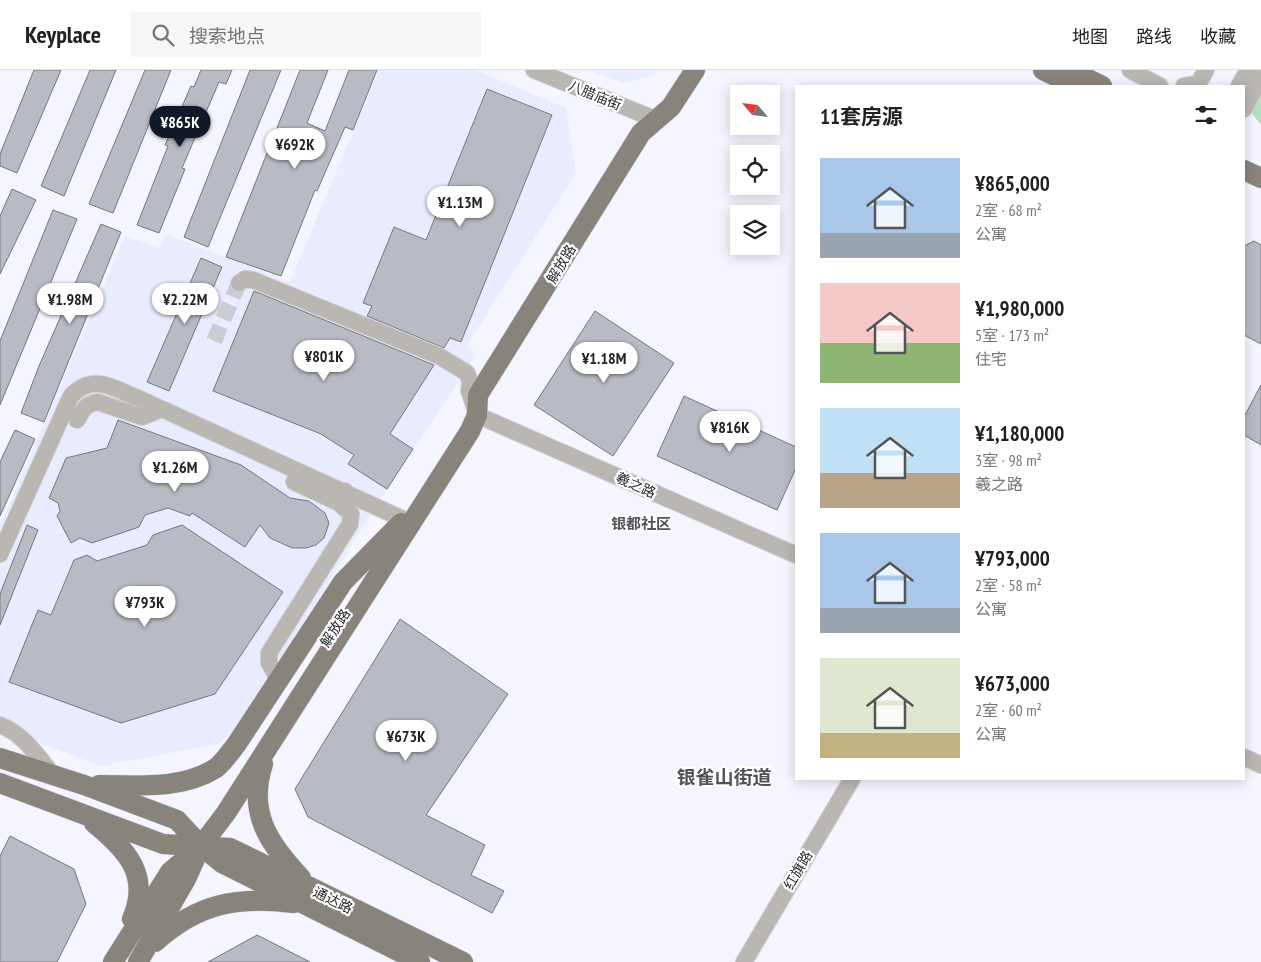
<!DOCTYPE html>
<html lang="zh">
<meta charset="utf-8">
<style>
body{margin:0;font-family:"PT Sans Narrow","Noto Sans SC",sans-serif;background:#f6f6f6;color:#202124;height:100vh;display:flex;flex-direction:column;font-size:19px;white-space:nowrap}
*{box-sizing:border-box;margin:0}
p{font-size:16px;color:#757577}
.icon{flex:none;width:28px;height:28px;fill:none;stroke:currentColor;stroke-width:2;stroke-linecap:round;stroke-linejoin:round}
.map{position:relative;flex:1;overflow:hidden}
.sheet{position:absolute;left:795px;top:15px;width:450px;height:695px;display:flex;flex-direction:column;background:#fff;border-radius:0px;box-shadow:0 2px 12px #0003}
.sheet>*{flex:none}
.needle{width:32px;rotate:298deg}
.controls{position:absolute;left:730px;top:15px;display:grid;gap:10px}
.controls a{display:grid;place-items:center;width:50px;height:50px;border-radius:0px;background:#fff;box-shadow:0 2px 12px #0003;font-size:25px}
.price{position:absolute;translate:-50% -42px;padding:0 11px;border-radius:18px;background:#fff;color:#222;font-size:16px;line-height:32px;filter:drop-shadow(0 1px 2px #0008)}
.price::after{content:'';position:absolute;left:50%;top:30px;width:15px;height:11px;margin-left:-8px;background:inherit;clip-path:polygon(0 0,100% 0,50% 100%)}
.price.selected{background:#111827;color:#fff}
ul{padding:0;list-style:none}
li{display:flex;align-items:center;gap:15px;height:125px;padding:0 25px}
li span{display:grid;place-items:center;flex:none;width:140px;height:100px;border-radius:0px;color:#555}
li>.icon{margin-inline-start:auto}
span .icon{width:60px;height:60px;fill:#fffc;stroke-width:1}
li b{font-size:21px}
h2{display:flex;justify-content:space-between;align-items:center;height:60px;padding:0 25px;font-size:21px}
header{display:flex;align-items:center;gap:30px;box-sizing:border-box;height:70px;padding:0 25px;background:#fff;border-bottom:1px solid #e0e0e0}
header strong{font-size:24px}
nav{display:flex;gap:28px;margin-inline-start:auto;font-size:18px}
.search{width:350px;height:45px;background:#f6f6f6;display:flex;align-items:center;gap:12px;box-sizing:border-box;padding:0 18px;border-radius:0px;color:#757577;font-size:19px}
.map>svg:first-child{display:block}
</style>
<header>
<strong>Keyplace</strong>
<div class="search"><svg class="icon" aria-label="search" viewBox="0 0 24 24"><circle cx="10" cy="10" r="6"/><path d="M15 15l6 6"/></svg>搜索地点</div>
<nav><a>地图</a><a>路线</a><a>收藏</a></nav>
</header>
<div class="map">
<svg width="1261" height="892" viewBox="0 0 1261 892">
<rect width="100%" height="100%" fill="#f4f5fe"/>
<!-- built -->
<path fill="#e8ecfe" d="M379 0H475L566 38 576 103 467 275 476 285 382 426 238 658 217 674 101 696 0 658V456L125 166 159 178 166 164 290 212Z
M589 0H657L654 5 623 13Z"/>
<!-- green -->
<path fill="#b4e0c0" d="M1261 25V55L1251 42Z"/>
<!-- building -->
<path fill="#b8bac4" stroke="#747680" d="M34 0H61L17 103 0 96V84Z
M90 0H116L64 126 41 116Z
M145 0H171L113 143 89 134Z
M201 0H232L226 14 219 12 182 98 185 99 159 163 137 155 168 76 165 75 191 16 194 17Z
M250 0H281L208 177 184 167Z
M300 0H328L307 53 325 61 349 0H377L353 60 345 57 317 121 315 120 281 206 226 187Z
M487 19 552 45 461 272 450 268 444 278 367 246 372 236 363 233 394 157 426 170Z
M12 119 36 130 0 204V146Z
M53 140 77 149 0 335V271Z
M101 154 121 162 44 352 21 343 39 296Z
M1254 171 1261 175V274L1244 265V176Z
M201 188 222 197 169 321 147 312Z
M254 221 434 295 390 364 413 379 387 419 348 394 354 385 321 364 213 321Z
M595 241 674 293 613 386 534 335Z
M1261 315V375L1244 365V347Z
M684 326 796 377V398L777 440 657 386Z
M118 350 241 395 290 428 309 431 325 443 329 453 324 468 316 475 306 478H292L270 468 260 455 245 477 192 443 190 446 168 438 145 445 139 457 92 473 80 468 71 473 57 446 60 441 58 433 49 428 66 388 107 378Z
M15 360 35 369 0 446V392Z
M27 455 38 460 0 555V524Z
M182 455 283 522 215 624 121 653 9 612 38 540 51 545 74 490 87 485 97 491 147 475 153 465Z
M400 549 508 624 426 745 485 775 471 805 504 821 492 843 308 747 295 719Z
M10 766 74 799 86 834 57 892H0V786Z
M257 865 310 892H208Z"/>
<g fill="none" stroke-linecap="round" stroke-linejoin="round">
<!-- minor-tunnel -->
<path stroke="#cbccd4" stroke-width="16" stroke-dasharray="16 8" stroke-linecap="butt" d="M214 271 239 213"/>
<defs>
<path id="minor" d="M534 0 657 50
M1130 0 1160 16
M1184 16 1198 14 1206 0
M1239 16 1248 0
M1244 39 1261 7
M239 213 245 209 253 210 439 286 467 303 470 312 469 321 477 345 796 485
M77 350C82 341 86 333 98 332L142 347 162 339
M294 412 339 433
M0 484 71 326C94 302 114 319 140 329L405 450
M279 610 269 593V583L350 454 351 444 339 433 345 421
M0 655C22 663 38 686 52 704
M1244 687 1261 695
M744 892 852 709"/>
<path id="major" d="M1043 0 1076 16
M1070 0 1102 16
M1244 100 1261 108
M0 688 84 715 177 750 201 776 222 793 420 892
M263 694C247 743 269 774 301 808
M0 713 163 774 230 778 463 892
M99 715C137 715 182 720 216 698 223 693 230 682 236 675L343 512 401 453
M94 753C127 780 151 805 132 849
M155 872C198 833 238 826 294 833
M113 892 170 802 201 776 226 743 470 361 477 345 478 325 641 63 671 37 695 0
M138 892 186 809 199 780"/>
</defs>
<!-- minor casing -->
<use href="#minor" stroke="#cfd0d8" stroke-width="18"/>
<!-- major casing -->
<use href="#major" stroke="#cfd0d8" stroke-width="21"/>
<!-- minor -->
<use href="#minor" stroke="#bab7b3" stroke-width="16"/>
<!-- major -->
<use href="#major" stroke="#88837b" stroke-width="20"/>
</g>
<g text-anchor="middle" stroke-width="4.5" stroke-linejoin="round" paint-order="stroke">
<!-- street labels -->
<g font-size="14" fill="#28292d" stroke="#fff">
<text transform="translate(595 25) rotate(22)" y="5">八腊庙街</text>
<text transform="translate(561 194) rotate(-59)" y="5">解放路</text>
<text transform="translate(636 415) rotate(24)" y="5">羲之路</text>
<text transform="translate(335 558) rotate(-57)" y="5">解放路</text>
<text transform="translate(798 800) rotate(-60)" y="5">红旗路</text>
<text transform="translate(333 830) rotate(26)" y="5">通达路</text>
</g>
<!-- neighbourhood labels -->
<g font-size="15" font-weight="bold" fill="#51535c" stroke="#fff">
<text x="641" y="459">银都社区</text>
</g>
<!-- district labels -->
<g font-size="19" font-weight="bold" fill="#51535c" stroke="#fff">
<text x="724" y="714">银雀山街道</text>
</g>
</g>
</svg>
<div class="controls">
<a><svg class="needle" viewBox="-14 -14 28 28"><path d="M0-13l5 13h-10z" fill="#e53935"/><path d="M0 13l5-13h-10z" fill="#757577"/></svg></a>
<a><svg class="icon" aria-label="locate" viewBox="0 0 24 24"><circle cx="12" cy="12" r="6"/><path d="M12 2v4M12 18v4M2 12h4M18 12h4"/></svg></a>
<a><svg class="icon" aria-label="layers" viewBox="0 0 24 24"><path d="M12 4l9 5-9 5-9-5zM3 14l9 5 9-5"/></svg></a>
</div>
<b class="price selected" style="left:180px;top:78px">¥865K</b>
<b class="price" style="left:295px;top:100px">¥692K</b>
<b class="price" style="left:460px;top:158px">¥1.13M</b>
<b class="price" style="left:70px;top:255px">¥1.98M</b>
<b class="price" style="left:185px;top:255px">¥2.22M</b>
<b class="price" style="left:324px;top:312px">¥801K</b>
<b class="price" style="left:604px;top:314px">¥1.18M</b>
<b class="price" style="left:730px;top:383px">¥816K</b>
<b class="price" style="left:175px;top:423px">¥1.26M</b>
<b class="price" style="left:145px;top:558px">¥793K</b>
<b class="price" style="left:406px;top:692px">¥673K</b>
<section class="sheet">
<h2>11套房源<svg class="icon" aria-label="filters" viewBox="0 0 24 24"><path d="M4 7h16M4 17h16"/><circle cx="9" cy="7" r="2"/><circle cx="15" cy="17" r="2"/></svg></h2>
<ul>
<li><span style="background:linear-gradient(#a9c7e8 75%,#9aa5b1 0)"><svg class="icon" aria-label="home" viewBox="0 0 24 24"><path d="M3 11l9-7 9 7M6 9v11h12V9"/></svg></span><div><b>¥865,000</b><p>2室 · 68 m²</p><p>公寓</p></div></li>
<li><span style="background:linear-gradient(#f6c9c9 60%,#8fb573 0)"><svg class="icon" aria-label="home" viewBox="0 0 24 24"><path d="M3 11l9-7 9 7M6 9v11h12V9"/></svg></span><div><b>¥1,980,000</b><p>5室 · 173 m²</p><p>住宅</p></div></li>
<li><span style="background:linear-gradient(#bfe0f5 65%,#b9a48a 0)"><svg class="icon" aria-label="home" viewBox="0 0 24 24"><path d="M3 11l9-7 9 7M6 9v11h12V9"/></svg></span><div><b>¥1,180,000</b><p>3室 · 98 m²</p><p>羲之路</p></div></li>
<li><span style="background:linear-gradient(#a9c7e8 75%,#9aa5b1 0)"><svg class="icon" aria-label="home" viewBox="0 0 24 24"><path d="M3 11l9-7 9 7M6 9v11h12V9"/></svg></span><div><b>¥793,000</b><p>2室 · 58 m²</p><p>公寓</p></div></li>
<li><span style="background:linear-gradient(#dfe7d0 75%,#c2b280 0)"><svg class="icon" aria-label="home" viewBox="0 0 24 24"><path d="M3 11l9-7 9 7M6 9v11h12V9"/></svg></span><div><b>¥673,000</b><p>2室 · 60 m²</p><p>公寓</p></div></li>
</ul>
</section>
</div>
